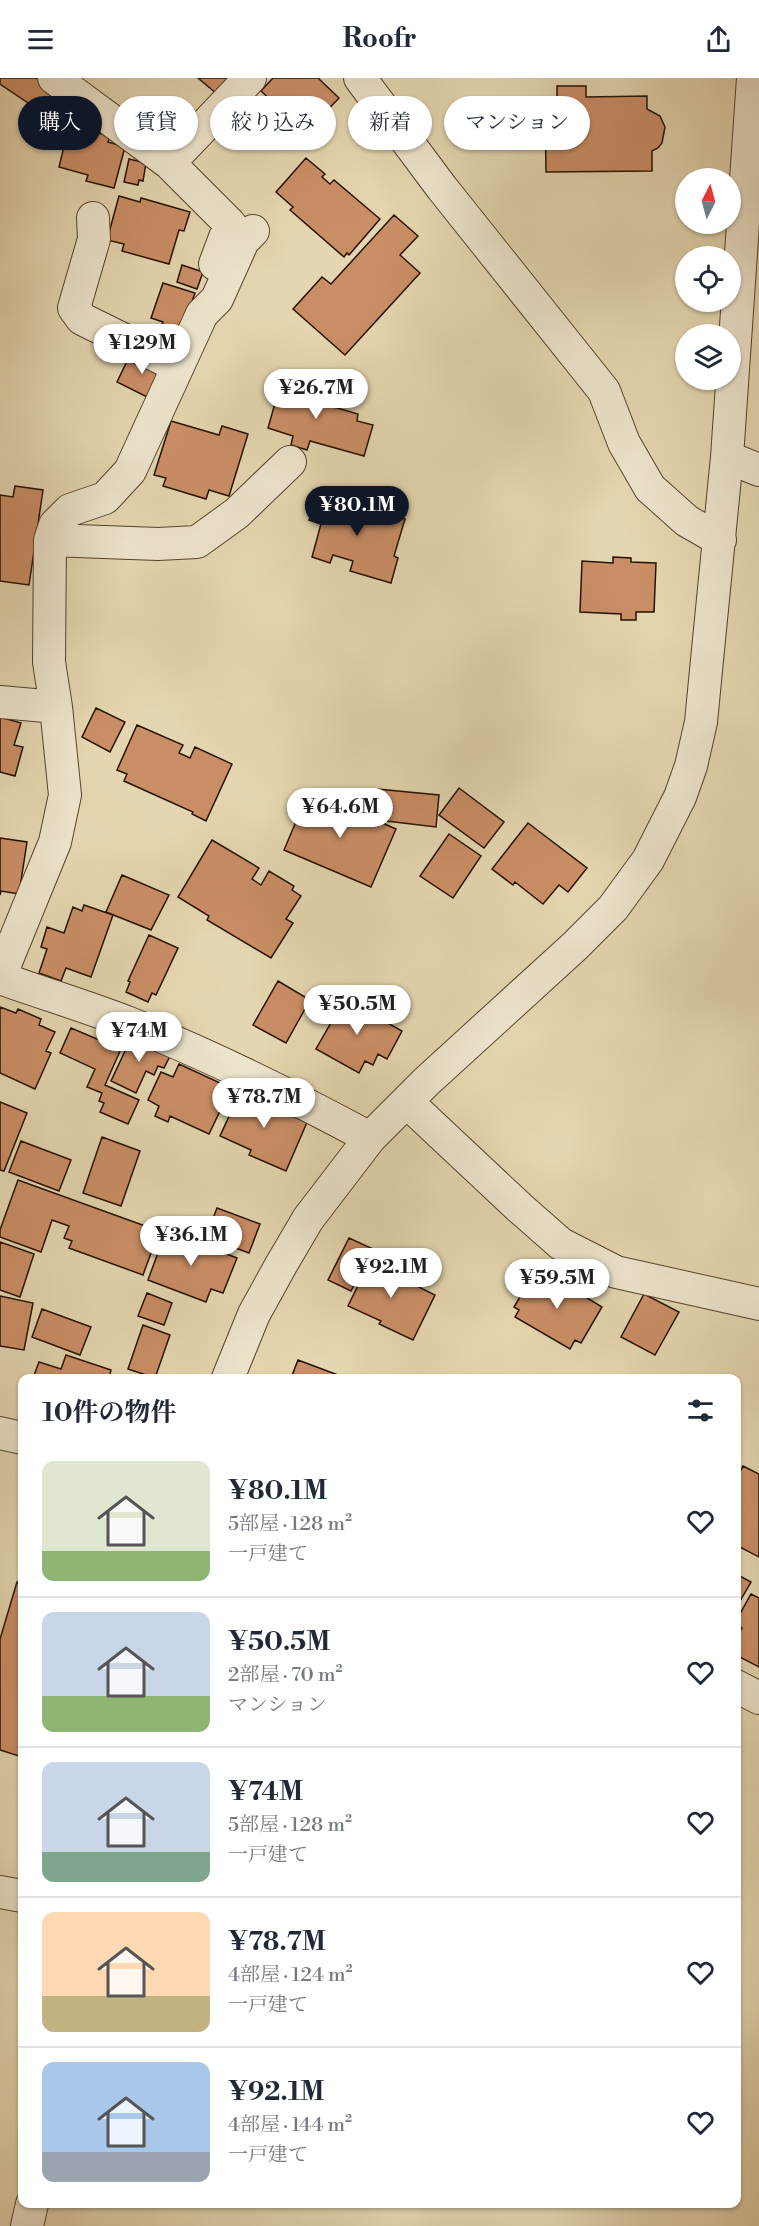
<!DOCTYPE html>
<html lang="ja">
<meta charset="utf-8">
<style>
body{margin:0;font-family:"Libre Bodoni","Noto Serif JP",serif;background:#f6f6f7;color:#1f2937;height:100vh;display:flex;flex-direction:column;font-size:22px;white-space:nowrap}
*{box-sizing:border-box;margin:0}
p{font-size:20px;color:#747a83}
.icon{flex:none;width:33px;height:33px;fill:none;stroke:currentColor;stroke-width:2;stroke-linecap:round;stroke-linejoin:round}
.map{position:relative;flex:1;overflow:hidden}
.details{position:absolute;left:18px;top:1296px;width:723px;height:834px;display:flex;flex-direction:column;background:#fff;border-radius:12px;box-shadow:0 2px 4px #0004}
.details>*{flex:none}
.banner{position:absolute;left:18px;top:18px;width:723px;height:54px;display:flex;gap:12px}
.needle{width:39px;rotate:6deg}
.tools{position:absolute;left:675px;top:90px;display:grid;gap:12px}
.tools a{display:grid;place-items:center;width:66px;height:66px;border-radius:50%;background:#fff;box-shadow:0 2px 4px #0004;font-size:30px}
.price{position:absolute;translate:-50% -51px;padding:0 14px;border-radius:21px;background:#fff;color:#222;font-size:20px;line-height:39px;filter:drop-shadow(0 2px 3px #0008)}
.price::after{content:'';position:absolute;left:50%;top:36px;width:18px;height:14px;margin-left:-9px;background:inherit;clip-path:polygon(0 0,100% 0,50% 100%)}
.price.active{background:#111827;color:#fff}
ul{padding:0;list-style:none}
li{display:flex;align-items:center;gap:18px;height:150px;padding:0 24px}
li+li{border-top:2px solid #e0e1e3}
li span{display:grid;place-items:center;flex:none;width:168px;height:120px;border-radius:12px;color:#555}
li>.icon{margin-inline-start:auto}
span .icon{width:72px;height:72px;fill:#fffc;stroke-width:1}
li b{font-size:26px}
h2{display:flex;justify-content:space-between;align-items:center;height:72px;padding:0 24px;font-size:26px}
.chip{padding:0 21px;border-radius:27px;background:#fff;box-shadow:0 2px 4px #0004;font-size:21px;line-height:54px}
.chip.active{background:#111827;color:#fff}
header{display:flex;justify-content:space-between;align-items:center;height:78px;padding:0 24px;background:#fff;font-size:27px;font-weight:800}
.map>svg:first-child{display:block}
</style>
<header><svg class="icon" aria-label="menu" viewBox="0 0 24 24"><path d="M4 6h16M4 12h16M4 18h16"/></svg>Roofr<svg class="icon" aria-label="share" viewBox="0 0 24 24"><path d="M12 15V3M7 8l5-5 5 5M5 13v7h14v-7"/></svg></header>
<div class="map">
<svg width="759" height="2148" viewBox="0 0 759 2148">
<rect width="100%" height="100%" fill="#e4d6b0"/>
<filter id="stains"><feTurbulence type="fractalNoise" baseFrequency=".00333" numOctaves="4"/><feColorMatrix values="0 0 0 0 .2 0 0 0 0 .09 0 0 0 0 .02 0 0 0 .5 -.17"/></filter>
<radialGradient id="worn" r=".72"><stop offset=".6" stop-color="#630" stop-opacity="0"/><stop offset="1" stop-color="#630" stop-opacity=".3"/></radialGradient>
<!-- building -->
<path fill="#ca8e66" stroke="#251200" stroke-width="1.5" d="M0 0H36L54 12 49 19 53 21 43 35 0 6Z
M198 0H231L217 16Z
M273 0H318L339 20 312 48 316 52 299 71 281 55 294 42 292 40 287 45 275 34 279 30 261 13Z
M557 8H586V19L647 18V31L660 38 665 49 662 65 658 70 652 73V93L546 94 545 26H557Z
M257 20 284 45 274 56 247 31Z
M69 48 110 58 108 64 125 69 114 110 86 103 88 97 59 89Z
M306 80 325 96 322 99 330 106 334 102 380 141 349 177 347 175 344 179 290 132 293 129 276 114Z
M129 81 146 85 143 103 139 102 138 107 124 104Z
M119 118 140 124 141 120 190 134 184 153 179 152 169 186 122 173 124 166 107 162Z
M394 137 418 158 400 177 420 195 345 277 293 231 322 199 331 206Z
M182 187 203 194 197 211 177 204Z
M163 205 195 215 176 269 157 262 163 244 151 240Z
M132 273 167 291 151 321 117 304Z
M283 297 318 307 313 323 358 336 357 343 373 347 364 378 310 363 307 372 291 367 293 358 268 350Z
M171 343 219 357 222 348 248 356 229 418 209 412 206 421 163 408 166 400 154 397Z
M15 408 43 412 29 507 0 503V417L13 419Z
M317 415 405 441 394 478 398 480 391 505 350 493 353 483 333 477 330 485 312 479 321 446 309 442Z
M613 479 631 480V484L656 485 654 534H636V542H621V536L580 534 582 483 613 485Z
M96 630 125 644 110 674 82 659Z
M0 639 21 645 14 667 23 669 15 698 0 694Z
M137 647 183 667 179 675 190 680 195 669 232 686 206 743 192 736 193 734 124 703 127 696 117 692Z
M459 710 504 744 484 770 439 737Z
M377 711 439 717 436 749 386 743 367 734Z
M309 713 396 751 371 809 284 772Z
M528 745 587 790 568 814 559 807 543 826 515 804 513 807 492 791Z
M449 756 481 778 453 820 420 798Z
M0 760 27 764 19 816 1 813 0 817Z
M212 762 259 790 252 801 261 807 269 793 294 808 292 812 301 818 286 841 293 845 271 880 207 842 209 838 178 819Z
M122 797 169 817 151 852 106 834Z
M84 827 113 837 91 899 66 890 61 903 39 895 47 871 41 869 47 849 64 855 73 829 82 833Z
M149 857 178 870 156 917 152 915 148 924 126 914 130 904 128 903Z
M278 903 310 922 286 965 253 947Z
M340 918 402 953 387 981 378 976 373 987 365 983 359 995 316 971 336 936 331 934Z
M0 929 16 935 18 931 41 941 39 947 55 954 46 973 51 975 35 1011 0 995Z
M71 950 104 964 111 950 122 955 116 969 121 971 105 1007 139 1022 128 1046 100 1034 104 1025 99 1023 102 1015 87 1009 95 991 60 975Z
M133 956 172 974 164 990 158 988 154 997 146 993 136 1015 111 1003Z
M179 986 231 1010 209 1056 170 1038 168 1044 155 1038 159 1028 148 1022 161 994 173 999Z
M243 1008 308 1042 286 1093 249 1077 251 1072 220 1058Z
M0 1024 27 1035 4 1093 0 1092Z
M102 1059 140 1073 121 1128 83 1115Z
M21 1063 71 1082 59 1113 9 1094Z
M18 1102 159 1153 143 1197 69 1170 72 1163 64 1160 69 1148 52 1142 41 1174 0 1159V1152Z
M217 1130 260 1146 249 1175 206 1159Z
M166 1153 237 1180 223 1215 211 1211 206 1224 148 1202Z
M349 1160 373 1171 351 1213 328 1202Z
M0 1164 34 1176 20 1219 0 1212Z
M372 1179 400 1192 397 1198 435 1217 413 1262 379 1246 381 1243 348 1228Z
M536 1192 569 1211 571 1205 586 1214 584 1218 602 1229 581 1265 575 1262 570 1271 515 1239 519 1232 514 1229Z
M147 1215 172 1225 164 1247 138 1238Z
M644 1216 679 1234 655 1277 621 1259Z
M0 1218 33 1225 24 1272 0 1268Z
M42 1231 91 1249 80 1277 32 1259Z
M143 1247 170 1257 155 1300 128 1291Z
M66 1277 111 1292 109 1300H33L39 1284 61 1291Z
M298 1282 346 1300H291Z
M743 1388 759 1396V1479L736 1467V1400Z
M736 1496 751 1504 736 1530Z
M17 1504 22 1506V1679L0 1672V1561Z
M751 1516 759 1520V1589L736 1577V1559L742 1550 736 1547V1543Z"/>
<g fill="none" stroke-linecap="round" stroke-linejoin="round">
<defs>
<path id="minor" d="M54 0 169 85 230 146 215 186
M360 0 442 110 604 313 624 365 650 410 687 443 720 462
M169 85 250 0
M93 140 94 161 74 230 82 241 177 288
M727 379 759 392
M50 462 158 466 197 464 237 435 290 384
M0 624 56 629 65 717 55 764 6 884 3 901C45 916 88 929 129 945 212 978 292 1018 370 1060
M56 629 49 584 50 462 55 447 70 432 105 420 130 393 202 236 217 221 243 163 253 153
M407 1024 520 1130 561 1166 616 1194 759 1226
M228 1300 254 1236 281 1187 308 1141 370 1060 427 1003 575 868 613 830 648 782 680 719 691 688 701 644 707 582 727 379 753 0
M0 1355 22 1360
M736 1608 759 1620
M0 1814 22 1818
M27 2148 32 2126"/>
</defs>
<!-- minor casing -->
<use href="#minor" stroke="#55432c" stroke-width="34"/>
<!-- minor -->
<use href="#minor" stroke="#ede4cc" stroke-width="32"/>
</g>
<rect width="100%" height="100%" filter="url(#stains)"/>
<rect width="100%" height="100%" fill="url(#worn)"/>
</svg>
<div class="tools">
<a><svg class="needle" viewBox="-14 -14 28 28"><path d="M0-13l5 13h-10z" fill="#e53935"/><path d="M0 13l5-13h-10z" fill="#747a83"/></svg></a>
<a><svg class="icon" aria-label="locate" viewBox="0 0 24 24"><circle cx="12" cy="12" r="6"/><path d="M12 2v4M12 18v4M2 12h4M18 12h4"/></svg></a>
<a><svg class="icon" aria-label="layers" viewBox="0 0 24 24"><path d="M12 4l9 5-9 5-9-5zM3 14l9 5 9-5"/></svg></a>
</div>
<b class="price" style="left:142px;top:297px">¥129M</b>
<b class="price" style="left:316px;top:342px">¥26.7M</b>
<b class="price active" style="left:357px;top:459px">¥80.1M</b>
<b class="price" style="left:340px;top:761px">¥64.6M</b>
<b class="price" style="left:357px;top:958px">¥50.5M</b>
<b class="price" style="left:139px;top:985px">¥74M</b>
<b class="price" style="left:264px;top:1051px">¥78.7M</b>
<b class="price" style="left:191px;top:1189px">¥36.1M</b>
<b class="price" style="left:391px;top:1221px">¥92.1M</b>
<b class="price" style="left:557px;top:1232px">¥59.5M</b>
<div class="banner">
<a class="chip active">購入</a>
<a class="chip">賃貸</a>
<a class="chip">絞り込み</a>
<a class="chip">新着</a>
<a class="chip">マンション</a>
</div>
<section class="details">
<h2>10件の物件<svg class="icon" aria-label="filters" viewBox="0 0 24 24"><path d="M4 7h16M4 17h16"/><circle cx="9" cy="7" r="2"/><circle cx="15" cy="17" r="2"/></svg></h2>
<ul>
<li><span style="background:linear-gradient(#dfe7d0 75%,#8fb573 0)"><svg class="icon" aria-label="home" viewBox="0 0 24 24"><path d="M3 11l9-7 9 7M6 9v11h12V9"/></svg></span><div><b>¥80.1M</b><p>5部屋 · 128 m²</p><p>一戸建て</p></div><svg class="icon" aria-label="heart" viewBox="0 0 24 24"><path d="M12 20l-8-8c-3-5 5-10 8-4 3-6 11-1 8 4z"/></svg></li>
<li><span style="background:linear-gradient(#c9d6e8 70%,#8fb573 0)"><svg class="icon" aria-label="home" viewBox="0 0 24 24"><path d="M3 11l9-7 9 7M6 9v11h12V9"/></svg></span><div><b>¥50.5M</b><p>2部屋 · 70 m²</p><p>マンション</p></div><svg class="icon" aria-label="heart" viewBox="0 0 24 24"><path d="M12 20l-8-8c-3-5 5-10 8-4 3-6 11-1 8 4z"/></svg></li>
<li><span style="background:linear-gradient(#c9d6e8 75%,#7fa58c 0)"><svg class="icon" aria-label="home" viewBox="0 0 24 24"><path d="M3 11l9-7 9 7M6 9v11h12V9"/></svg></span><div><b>¥74M</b><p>5部屋 · 128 m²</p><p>一戸建て</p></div><svg class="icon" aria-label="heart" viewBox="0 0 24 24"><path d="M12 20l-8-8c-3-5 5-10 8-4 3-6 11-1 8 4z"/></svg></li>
<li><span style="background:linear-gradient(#ffd9b3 70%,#c2b280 0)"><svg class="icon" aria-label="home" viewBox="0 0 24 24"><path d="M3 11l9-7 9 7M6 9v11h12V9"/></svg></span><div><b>¥78.7M</b><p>4部屋 · 124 m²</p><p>一戸建て</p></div><svg class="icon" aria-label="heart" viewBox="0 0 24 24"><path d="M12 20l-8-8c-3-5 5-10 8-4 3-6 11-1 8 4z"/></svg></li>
<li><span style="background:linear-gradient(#a9c7e8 75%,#9aa5b1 0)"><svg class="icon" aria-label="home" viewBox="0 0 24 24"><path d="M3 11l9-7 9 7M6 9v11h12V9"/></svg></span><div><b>¥92.1M</b><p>4部屋 · 144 m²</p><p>一戸建て</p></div><svg class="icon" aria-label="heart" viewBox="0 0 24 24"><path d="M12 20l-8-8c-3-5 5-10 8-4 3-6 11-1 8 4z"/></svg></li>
</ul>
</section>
</div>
